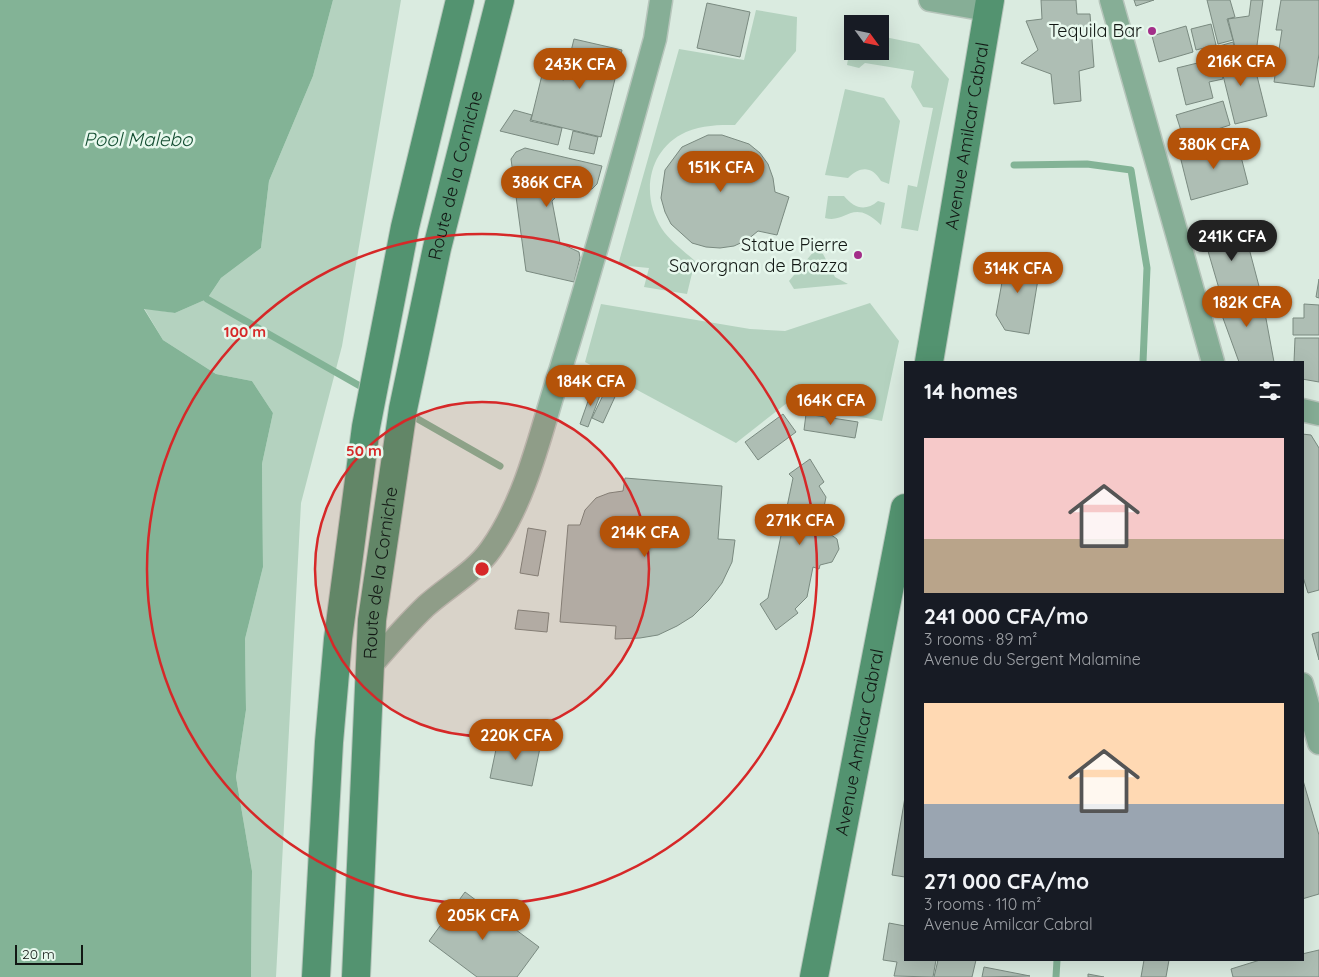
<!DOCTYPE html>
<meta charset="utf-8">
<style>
body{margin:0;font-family:Quicksand,sans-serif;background:#20242c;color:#f1f3f6;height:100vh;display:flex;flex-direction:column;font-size:19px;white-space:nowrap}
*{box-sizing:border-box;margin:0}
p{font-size:16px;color:#9ea1a6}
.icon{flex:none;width:28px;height:28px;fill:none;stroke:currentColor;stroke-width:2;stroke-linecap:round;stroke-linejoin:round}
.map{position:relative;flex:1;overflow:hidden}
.side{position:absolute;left:904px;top:361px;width:400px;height:600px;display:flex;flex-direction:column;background:#171b24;border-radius:0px;box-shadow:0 5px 20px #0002}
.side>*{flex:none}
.needle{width:32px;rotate:123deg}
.buttons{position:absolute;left:844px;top:15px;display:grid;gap:10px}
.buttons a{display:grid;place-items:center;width:45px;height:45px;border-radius:0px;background:#171b24;box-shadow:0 5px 20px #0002;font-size:25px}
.scale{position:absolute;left:15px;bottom:12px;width:68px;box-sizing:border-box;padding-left:5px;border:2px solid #121814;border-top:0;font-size:14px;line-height:18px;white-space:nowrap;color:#121814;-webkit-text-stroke:4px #e7f8ed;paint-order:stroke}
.price{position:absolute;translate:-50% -42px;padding:0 11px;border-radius:18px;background:#b45309;color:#fff;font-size:16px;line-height:32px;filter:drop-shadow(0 1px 2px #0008)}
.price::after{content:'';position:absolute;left:50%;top:30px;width:15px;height:11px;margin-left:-8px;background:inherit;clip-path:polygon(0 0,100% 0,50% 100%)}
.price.current{background:#222;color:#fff}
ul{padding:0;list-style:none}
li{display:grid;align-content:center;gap:10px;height:265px;padding:0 20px}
li span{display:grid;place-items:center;height:155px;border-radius:0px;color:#555}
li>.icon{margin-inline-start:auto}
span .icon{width:90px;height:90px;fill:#fffc;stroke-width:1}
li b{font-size:21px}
h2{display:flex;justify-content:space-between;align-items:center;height:60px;padding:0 20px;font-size:21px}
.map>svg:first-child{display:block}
</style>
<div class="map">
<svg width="1319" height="977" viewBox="0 0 1319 977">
<rect width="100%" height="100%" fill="#daebe0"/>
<!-- green -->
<path fill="#b4d2bf" d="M333 0H401L342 346 301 503 276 977H251L252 871 236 777 246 710 245 639 263 567 262 464 273 413 252 381 216 374 163 340 144 308 175 313 207 299 221 278 261 248 269 181 313 76Z
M756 10 797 17 796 51 735 125C719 125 702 125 686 132 648 149 640 195 662 229 670 241 685 252 695 261L687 294 644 287 649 268 618 265 679 49 744 60Z
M852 35V51H880V36L919 44 949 79 918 231 901 228 908 185 917 187 933 108 923 107 911 87 914 71 865 63 859 68 847 65Z
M845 89 884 98 900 121 889 184 881 181C872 166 860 166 848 178L825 175Z
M828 196H844C854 208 865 212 878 201L885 203 881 225C852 197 847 224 825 218Z
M815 250 823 254 835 277 848 284 794 289 789 281Z
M870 303 899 341 882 421 787 403 736 443 585 362 601 304 750 329 785 331Z"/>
<!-- water -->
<path fill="#83b396" d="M0 0H333L313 76 269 181 261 248 221 278 207 299 175 313 144 309 163 340 216 374 252 381 273 413 262 464 263 567 245 639 246 710 236 777 252 871 251 977H0Z"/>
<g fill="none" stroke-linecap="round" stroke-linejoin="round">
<!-- stream -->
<path stroke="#83b396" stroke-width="7" d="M1014 165 1087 164 1131 170 1147 268 1143 362
M207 299 367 390
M409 414 500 466
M1056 977 1057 960"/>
</g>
<!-- building -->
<path fill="#aebeb4" stroke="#7a8a80" d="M1041 0H1076L1077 14H1090L1094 67 1079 71 1081 101 1054 104 1051 74 1021 63 1038 50 1026 21 1042 19Z
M1134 0H1154L1136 6Z
M1207 0H1230L1235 17 1227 19 1233 40 1218 44Z
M1251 0H1263L1254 68 1241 71 1228 19 1249 16Z
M1281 0H1319V54L1314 87 1274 82 1282 30H1276Z
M707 3 750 12 740 57 697 48Z
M1211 24 1216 45 1196 50 1191 29Z
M1186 26 1193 52 1159 62 1152 36Z
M574 39 622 50 601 137 531 120 542 75 564 80Z
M1233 42 1241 72 1255 68 1267 116 1235 124 1216 47Z
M1218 58 1223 79 1209 82 1213 98 1186 105 1177 68Z
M1223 101 1230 125 1184 140 1176 115Z
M514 110 532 115 530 121 562 128 558 145 500 131Z
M573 131 598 137 594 154 569 149Z
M708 135H722L749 144 760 153 768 164 773 178 775 192 789 197 777 235 758 231 747 240 734 246 720 248 706 247 692 243 671 224 665 212 661 198 665 170 682 147Z
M1237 141 1248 184 1191 200 1180 156Z
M525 148 602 166 597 184 592 189 587 190 567 186 552 201 560 243 579 252 580 258 574 282 526 271 511 159 516 152Z
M1245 233 1260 290 1220 292 1203 234Z
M1007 255 1041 261 1029 334 1005 330 996 315Z
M1319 279V298L1316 297Z
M1262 297 1274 362H1239L1216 299Z
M1304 304 1319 305V335H1293V318H1304Z
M1295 338H1319V382L1302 379V362H1294Z
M609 383 619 388 603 423 592 418Z
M593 387 602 390 588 427 580 424Z
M783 414 796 432 758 460 745 442Z
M806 414 858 422 855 438 804 430Z
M1302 434 1311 435 1319 448V590L1308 593 1302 574Z
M810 459 824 482 819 486 826 497 822 517 825 518 823 525 828 526 827 532 837 539 839 549 832 562 820 565 819 569 813 567 807 597 795 609 798 613 776 630 760 604 768 598 793 478 789 474Z
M625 478 722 486 718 539 735 540 732 562 722 583 709 600 693 616 677 626 658 635 640 638 615 639 616 626 560 622 568 525H580L585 510 596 498 609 493 623 491Z
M528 528 546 531 538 576 520 573Z
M518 610 549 613 547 632 515 629Z
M1319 632V660L1312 634Z
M499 735 541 743 532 786 490 778Z
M1302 777 1319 835V894L1302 899Z
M905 797V877L892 875Z
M465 892 539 947 517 977H477L429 941Z
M889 923 905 926V960H936L933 977 894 976 897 962 883 960Z
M1319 950V977H1233L1231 969 1260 960H1302V954Z
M938 960H976L972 977H934Z
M1144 960H1169L1166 977H1141Z
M984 967 1030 976 982 977Z
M1088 974 1104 977H1088Z"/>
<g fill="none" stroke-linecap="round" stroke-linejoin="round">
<defs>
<path id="street" d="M930 0 987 10
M1111 0 1213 362
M1302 410 1319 414
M370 667C388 646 406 625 426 606 447 587 475 572 491 549 525 501 539 439 556 384 592 270 623 154 655 39L661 0
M1302 684 1319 743"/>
<g id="secondary">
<path id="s1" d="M929 362 990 0"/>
<path d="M316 977 329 742 338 639 366 427 405 227 460 0"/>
<path id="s2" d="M356 977 372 620 403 409 437 248 500 0"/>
<path id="s3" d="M814 977 905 508"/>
</g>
</defs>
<!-- street casing -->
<use href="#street" stroke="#b6c5bb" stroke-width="25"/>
<!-- secondary casing -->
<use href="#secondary" stroke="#b6c5bb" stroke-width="30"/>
<!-- street -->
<use href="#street" stroke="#86ae96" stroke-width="22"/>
<!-- secondary -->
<use href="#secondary" stroke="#539370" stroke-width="28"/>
</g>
<!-- distance rings -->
<circle cx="482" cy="569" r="167" fill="#d62828" fill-opacity=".12"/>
<g fill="none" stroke="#d62828" stroke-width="2.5">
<circle cx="482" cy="569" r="167"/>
<circle cx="482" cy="569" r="335"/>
</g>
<!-- markers -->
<g fill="#a32e89" stroke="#e7f8ed" stroke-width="2">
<circle cx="1152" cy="31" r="5"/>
<circle cx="858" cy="255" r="5"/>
</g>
<g text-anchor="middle" stroke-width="5" stroke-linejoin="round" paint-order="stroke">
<!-- poi labels -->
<g font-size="18" fill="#121814" stroke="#e7f8ed" text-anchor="end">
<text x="1142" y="37">Tequila Bar</text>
<text x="848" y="251">Statue Pierre<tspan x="848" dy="21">Savorgnan de Brazza</tspan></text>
</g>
<!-- street labels -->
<g font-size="18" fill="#121814" stroke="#e7f8ed">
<text dy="6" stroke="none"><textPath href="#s1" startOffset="229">Avenue Amilcar Cabral</textPath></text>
<text dy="6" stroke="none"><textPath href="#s2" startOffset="810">Route de la Corniche</textPath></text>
<text dy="6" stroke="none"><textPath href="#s2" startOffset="405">Route de la Corniche</textPath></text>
<text dy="6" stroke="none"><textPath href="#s3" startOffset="239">Avenue Amilcar Cabral</textPath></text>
</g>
<!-- water labels -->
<g font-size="19" font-style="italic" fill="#144e32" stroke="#e7f8ed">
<text x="138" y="146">Pool Malebo</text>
</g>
</g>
<circle cx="482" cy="569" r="8" fill="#d62828" stroke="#e7f8ed" stroke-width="2.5"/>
<g font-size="15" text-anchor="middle" font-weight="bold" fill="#d62828" stroke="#e7f8ed" stroke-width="5" stroke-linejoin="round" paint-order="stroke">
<text x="245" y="337">100 m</text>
<text x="364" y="456">50 m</text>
</g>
</svg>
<div class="buttons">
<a><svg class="needle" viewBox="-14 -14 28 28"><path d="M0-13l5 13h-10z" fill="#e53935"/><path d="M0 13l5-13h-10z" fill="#9ea1a6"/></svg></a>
</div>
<div class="scale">20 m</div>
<b class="price" style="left:1241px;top:87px">216K CFA</b>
<b class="price" style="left:580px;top:90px">243K CFA</b>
<b class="price" style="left:1214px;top:170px">380K CFA</b>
<b class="price" style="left:721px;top:193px">151K CFA</b>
<b class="price" style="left:547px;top:208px">386K CFA</b>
<b class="price current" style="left:1232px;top:262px">241K CFA</b>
<b class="price" style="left:1018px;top:294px">314K CFA</b>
<b class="price" style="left:1247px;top:328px">182K CFA</b>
<b class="price" style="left:591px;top:407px">184K CFA</b>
<b class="price" style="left:831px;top:426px">164K CFA</b>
<b class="price" style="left:800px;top:546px">271K CFA</b>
<b class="price" style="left:645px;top:558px">214K CFA</b>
<b class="price" style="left:516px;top:761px">220K CFA</b>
<b class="price" style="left:483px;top:941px">205K CFA</b>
<section class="side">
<h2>14 homes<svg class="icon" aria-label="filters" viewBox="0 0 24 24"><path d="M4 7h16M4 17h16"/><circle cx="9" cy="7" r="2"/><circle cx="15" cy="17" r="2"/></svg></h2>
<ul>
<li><span style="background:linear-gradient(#f6c9c9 65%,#b9a48a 0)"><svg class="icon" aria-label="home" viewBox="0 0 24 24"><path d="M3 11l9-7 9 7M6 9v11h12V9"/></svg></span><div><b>241 000 CFA/mo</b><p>3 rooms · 89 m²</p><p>Avenue du Sergent Malamine</p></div></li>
<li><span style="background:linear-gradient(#ffd9b3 65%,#9aa5b1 0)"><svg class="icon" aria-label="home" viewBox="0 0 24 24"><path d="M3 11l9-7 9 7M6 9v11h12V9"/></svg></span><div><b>271 000 CFA/mo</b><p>3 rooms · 110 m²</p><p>Avenue Amilcar Cabral</p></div></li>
</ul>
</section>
</div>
